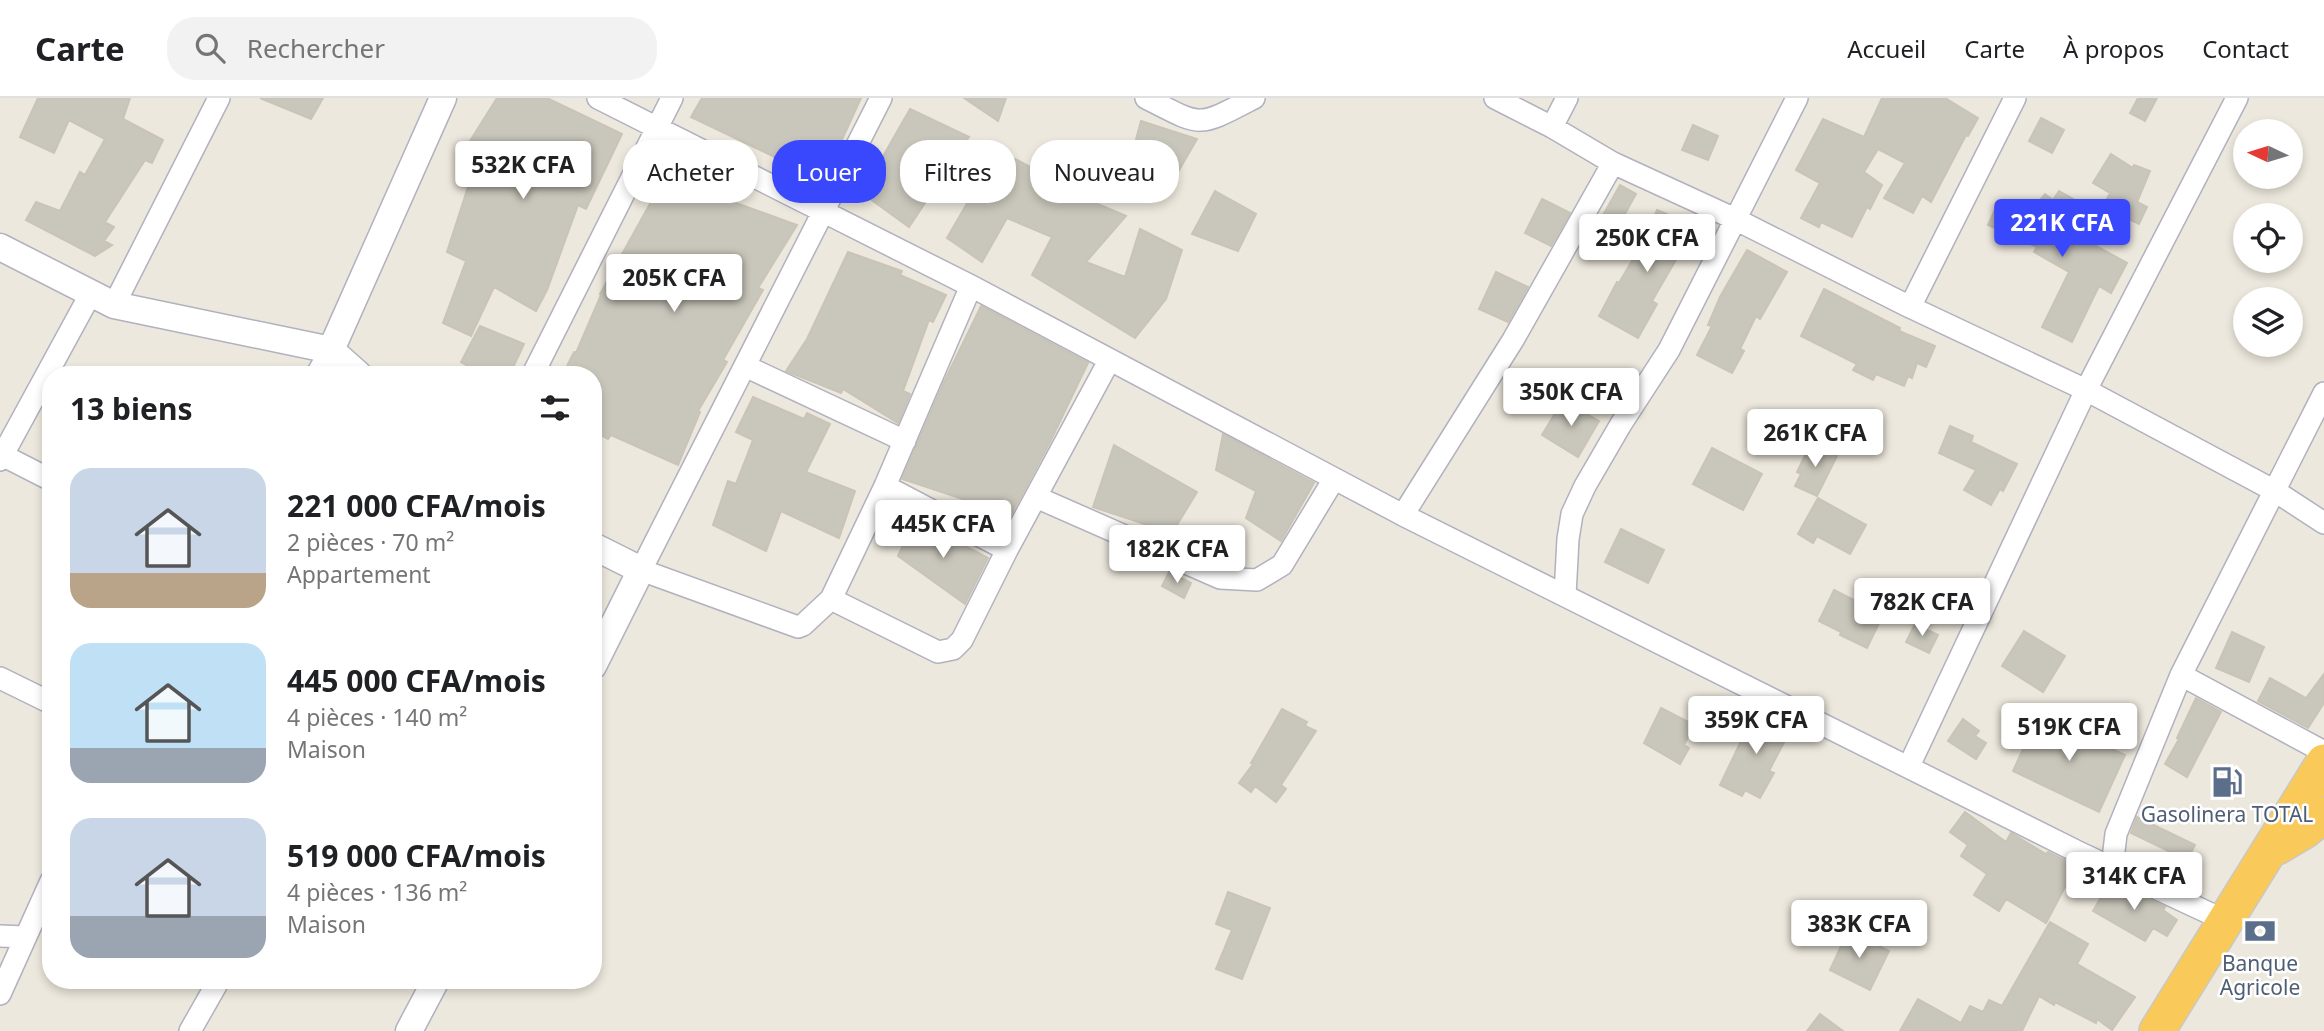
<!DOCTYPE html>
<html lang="fr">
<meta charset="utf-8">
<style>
body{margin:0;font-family:"Noto Sans",sans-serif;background:#f2f2f2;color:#202124;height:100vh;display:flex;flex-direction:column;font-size:26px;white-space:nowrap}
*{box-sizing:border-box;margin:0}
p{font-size:23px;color:#757577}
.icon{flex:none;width:38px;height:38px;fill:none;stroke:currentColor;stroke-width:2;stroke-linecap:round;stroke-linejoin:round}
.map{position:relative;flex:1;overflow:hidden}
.panel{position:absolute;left:42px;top:268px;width:560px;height:623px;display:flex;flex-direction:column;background:#fff;border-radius:28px;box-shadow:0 4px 10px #0003}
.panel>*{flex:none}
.hud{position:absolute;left:623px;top:42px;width:665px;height:63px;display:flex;gap:14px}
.needle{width:46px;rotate:274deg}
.controls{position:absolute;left:2233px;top:21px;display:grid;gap:14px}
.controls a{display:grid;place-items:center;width:70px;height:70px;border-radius:50%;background:#fff;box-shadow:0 4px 10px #0003;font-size:35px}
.price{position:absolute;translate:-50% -60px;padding:0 16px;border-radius:7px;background:#fff;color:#222;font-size:23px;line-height:46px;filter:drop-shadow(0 2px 4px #0008)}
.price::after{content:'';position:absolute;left:50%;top:42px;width:21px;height:16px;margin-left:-10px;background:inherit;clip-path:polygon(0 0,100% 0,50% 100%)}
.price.on{background:#3a48fd;color:#fff}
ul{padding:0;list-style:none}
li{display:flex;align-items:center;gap:21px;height:175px;padding:0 28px}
li span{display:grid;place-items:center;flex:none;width:196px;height:140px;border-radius:21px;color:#555}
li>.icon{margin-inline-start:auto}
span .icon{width:84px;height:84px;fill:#fffc;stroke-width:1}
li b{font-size:30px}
h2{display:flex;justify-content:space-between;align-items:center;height:84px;padding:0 28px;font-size:30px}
.chip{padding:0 24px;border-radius:28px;background:#fff;box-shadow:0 4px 10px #0003;font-size:24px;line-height:63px}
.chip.on{background:#3a48fd;color:#fff}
header{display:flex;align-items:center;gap:42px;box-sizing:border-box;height:98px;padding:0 35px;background:#fff;border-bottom:2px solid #e0e0e0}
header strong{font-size:33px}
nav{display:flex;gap:38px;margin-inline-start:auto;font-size:24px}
.search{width:490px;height:63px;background:#f2f2f2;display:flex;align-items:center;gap:18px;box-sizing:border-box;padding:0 24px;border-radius:28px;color:#757577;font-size:26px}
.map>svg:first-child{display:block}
</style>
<header>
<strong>Carte</strong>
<div class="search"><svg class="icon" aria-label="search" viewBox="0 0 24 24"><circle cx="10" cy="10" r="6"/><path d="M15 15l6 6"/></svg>Rechercher</div>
<nav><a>Accueil</a><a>Carte</a><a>À propos</a><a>Contact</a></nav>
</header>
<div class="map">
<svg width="2324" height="933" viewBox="0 0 2324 933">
<rect width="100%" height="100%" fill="#ede8dd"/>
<!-- building -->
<path fill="#c9c6bb" stroke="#c9c4b6" stroke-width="2" d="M38 0H130L123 21 163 42 152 65 145 62 105 124 114 129 104 143 112 147 95 158 26 122 36 104 60 113 80 74 85 77 105 41 69 22 54 55 20 39Z
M260 0H323L311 21Z
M497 0H547L622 36 586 111 578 107 547 192 536 213 494 189 471 238 443 225 466 163 447 154 479 55 467 48Z
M702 0H861L840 46 837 44 823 82 691 19Z
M964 0H1006L998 23Z
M1882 0H1945L1978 20 1968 38 1966 37 1931 104 1922 98 1913 115 1884 100 1905 65 1878 51 1864 74 1882 87 1870 111 1867 109 1852 139 1821 124 1819 129 1801 120 1820 85 1796 72 1823 21 1864 39Z
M2138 0H2157L2145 23 2130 15Z
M910 11 969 39 909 129 862 95Z
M2041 20 2064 32 2052 55 2029 43Z
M1141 23 1197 41 1171 86 1132 56Z
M1693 27 1718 38 1708 62 1682 52Z
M998 52 1034 71 1033 73 1076 99 1077 97 1126 118 1086 164 1125 179 1140 131 1182 152 1166 201 1135 240 1032 177 1052 139 1007 120 982 164 947 140Z
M2111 56 2133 70 2134 67 2150 73 2137 104 2147 109 2139 126 2103 109 2110 95 2093 85Z
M667 75 730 107 733 104 797 127 758 190 763 192 723 262 727 264 698 313 700 314 678 367 611 337 608 341 593 333V276H563L574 254 576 255 601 197 600 196Z
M1620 87 1636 96 1615 134 1598 126Z
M1215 93 1256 116 1238 153 1192 136Z
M2059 93 2073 101 2060 125 2063 126 2062 129 2127 165 2111 195 2099 188 2072 244 2042 229 2069 174 2034 154 2037 149 1988 127 1999 103 2028 116 2045 96 2053 102Z
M1542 101 1570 115 1551 148 1525 135Z
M1657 112 1695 128 1681 161 1677 160 1652 203 1657 206 1638 240 1599 218 1617 184 1619 185 1646 139Z
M1747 152 1787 174 1760 221 1756 218 1740 251 1744 253 1732 275 1697 257 1712 228 1708 227 1720 199Z
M848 154 902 173 900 177 946 197 933 224 929 222 903 293 910 296 898 325 843 291 841 295 786 273 807 241Z
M1496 174 1528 189 1508 224 1479 211Z
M1824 191 1900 230 1899 233 1935 248 1926 269 1917 265 1912 280 1908 278 1904 288 1876 276 1873 282 1853 272 1857 266 1801 238Z
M981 208 1088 265 1050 344 1011 417 902 381 944 284Z
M480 228 524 246 510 276H482L461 264Z
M753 299 804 321 807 315 830 326 806 374 855 393 839 440 781 413 766 453 713 427 728 383 736 386 753 342 736 334Z
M1563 302 1599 323 1578 359 1542 337Z
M1950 328 1973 338 1971 344 2017 366 2003 393 2000 391 1991 407 1964 392 1976 372 1939 355Z
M1223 336 1314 385 1281 443 1246 420 1256 393 1216 372Z
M1811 345 1837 358 1817 398 1795 388 1801 376 1797 374Z
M1114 347 1197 394 1172 435 1093 409Z
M1712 350 1762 376 1743 412 1693 386Z
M1818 400 1866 427 1850 456 1817 438 1813 445 1798 436Z
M915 422 988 460 965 506 898 458Z
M1621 431 1664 452 1648 485 1605 464Z
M1169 474 1191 485 1184 500 1162 488Z
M1834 492 1883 517 1867 550 1840 537 1841 534 1819 523Z
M1915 526 1938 537 1929 555 1906 544Z
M2024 533 2065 558 2043 594 2002 568Z
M2232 534 2264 549 2249 584 2216 570Z
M2324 576V605L2308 630 2258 603 2270 580 2306 600Z
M2196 600 2221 614 2187 679 2165 666 2179 641 2177 640Z
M1661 610 1694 627 1684 647 1689 650 1680 666 1644 645Z
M1282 611 1307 624 1305 628 1316 633 1281 687 1286 691 1276 704 1255 688 1251 694 1239 685 1253 666 1251 665Z
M1760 614 1776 623 1778 619 1793 627 1769 673 1774 675 1760 700 1745 692 1742 698 1720 687 1743 639Z
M2039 616 2125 657 2099 714 2013 673Z
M1963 621 1979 633 1975 638 1986 645 1976 661 1948 643Z
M1965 714 2006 744 2011 735 2046 756 2048 754 2076 768 2046 825 2006 801 1999 813 1974 797 1987 776 1961 758 1968 747 1950 734Z
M2137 719 2195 747 2187 762 2131 735Z
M2110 784 2165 809 2163 812 2177 822 2167 838 2153 830 2145 843 2093 813Z
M1228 794 1270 810 1242 881 1216 871 1232 832 1216 826Z
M2050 824 2088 846 2077 866 2135 899 2112 932 2097 921 2096 925 2055 904 2054 907 2039 898 2022 933H1900L1918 901 1961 925 1970 908 1983 914 1989 902 2002 908Z
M1848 833 1889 853 1870 892 1830 872Z
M1820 916 1843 933H1807Z"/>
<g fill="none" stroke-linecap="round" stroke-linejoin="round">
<defs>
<path id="minor" d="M598 0 971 188 1403 417 2076 753 2226 823
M881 0 641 472 798 529 803 527 831 501 938 554 953 551 962 542 1007 452 1109 263
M1146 0C1203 29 1196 30 1254 0
M1495 0 1552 29 1613 65 1735 121 1910 209 2086 292 2275 393 2324 425
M1552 29 1567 0
M114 207 219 0
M1910 209 2015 0
M745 268 905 343
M317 276 331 252
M533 276 672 0
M0 356 51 382
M0 362 91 195
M885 388 1007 452
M1036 399 1220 480 1257 482 1282 467 1334 381
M1403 417 1513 242 1613 65
M1565 497 1568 441 1572 416 1585 388 1621 326 1669 252 1797 0
M831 501 885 388 971 188
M2181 577 2324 654
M0 580 51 605
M1909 668 2086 292 2237 0
M2112 770 2116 736 2181 577 2324 295
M0 838 25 839
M0 896 51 783
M190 933 219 882"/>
<path id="tertiary" d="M0 149 114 207 331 252 358 276
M331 252 443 0
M593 448 641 472 593 568
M409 933 436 882"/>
<path id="trunk" d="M2277 749 2304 733 2324 717
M2157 933 2324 664"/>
</defs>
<!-- minor casing -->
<use href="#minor" stroke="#b1b1bf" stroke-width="24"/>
<!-- tertiary casing -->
<use href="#tertiary" stroke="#b1b1bf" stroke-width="29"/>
<!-- trunk casing -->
<use href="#trunk" stroke="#c8c8c8" stroke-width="38"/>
<!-- minor -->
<use href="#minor" stroke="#fff" stroke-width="21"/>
<!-- tertiary -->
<use href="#tertiary" stroke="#fff" stroke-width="26"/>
<!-- trunk -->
<use href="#trunk" stroke="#f9ca59" stroke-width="35"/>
</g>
<!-- icons -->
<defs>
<symbol id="fuel-bare" viewBox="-9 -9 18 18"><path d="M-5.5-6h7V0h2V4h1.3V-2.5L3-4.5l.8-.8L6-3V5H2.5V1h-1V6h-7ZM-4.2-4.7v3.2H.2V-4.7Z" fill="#5c6f8a" stroke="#fff" stroke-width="2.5" paint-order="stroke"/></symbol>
<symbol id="bank-bare" viewBox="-9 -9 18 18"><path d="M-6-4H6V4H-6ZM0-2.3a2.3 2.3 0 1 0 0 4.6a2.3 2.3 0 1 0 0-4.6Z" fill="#5c6f8a" stroke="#fff" stroke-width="2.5" paint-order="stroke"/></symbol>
</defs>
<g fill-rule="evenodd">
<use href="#fuel-bare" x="2205" y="662" width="44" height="44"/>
<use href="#bank-bare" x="2238" y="811" width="44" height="44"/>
</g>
<g text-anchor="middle" stroke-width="5" stroke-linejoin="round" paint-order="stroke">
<!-- service labels -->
<g font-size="21" fill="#4e5e75" stroke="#fff">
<text x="2227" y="724">Gasolinera TOTAL</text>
<text x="2260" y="873">Banque<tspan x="2260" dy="24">Agricole</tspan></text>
</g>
</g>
</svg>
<div class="controls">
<a><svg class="needle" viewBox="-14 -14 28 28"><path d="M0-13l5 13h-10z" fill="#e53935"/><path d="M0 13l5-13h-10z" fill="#757577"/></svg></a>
<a><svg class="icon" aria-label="locate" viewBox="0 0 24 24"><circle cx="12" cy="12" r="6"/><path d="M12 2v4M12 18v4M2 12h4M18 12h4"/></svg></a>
<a><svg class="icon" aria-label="layers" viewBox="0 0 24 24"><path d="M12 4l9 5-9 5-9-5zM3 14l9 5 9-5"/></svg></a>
</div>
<b class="price" style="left:523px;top:103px">532K CFA</b>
<b class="price on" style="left:2062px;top:161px">221K CFA</b>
<b class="price" style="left:1647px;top:176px">250K CFA</b>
<b class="price" style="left:674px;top:216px">205K CFA</b>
<b class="price" style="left:1571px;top:330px">350K CFA</b>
<b class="price" style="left:1815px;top:371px">261K CFA</b>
<b class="price" style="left:943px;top:462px">445K CFA</b>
<b class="price" style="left:1177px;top:487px">182K CFA</b>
<b class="price" style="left:1922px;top:540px">782K CFA</b>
<b class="price" style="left:1756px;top:658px">359K CFA</b>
<b class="price" style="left:2069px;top:665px">519K CFA</b>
<b class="price" style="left:2134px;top:814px">314K CFA</b>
<b class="price" style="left:1859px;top:862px">383K CFA</b>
<div class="hud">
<a class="chip">Acheter</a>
<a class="chip on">Louer</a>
<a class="chip">Filtres</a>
<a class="chip">Nouveau</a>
</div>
<section class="panel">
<h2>13 biens<svg class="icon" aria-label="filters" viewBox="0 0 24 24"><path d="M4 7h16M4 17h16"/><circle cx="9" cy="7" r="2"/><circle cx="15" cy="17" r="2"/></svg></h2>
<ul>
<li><span style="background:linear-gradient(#c9d6e8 75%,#b9a48a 0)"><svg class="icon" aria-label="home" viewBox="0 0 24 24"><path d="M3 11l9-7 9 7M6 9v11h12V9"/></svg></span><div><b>221 000 CFA/mois</b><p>2 pièces · 70 m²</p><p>Appartement</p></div></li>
<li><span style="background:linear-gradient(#bfe0f5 75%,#9aa5b1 0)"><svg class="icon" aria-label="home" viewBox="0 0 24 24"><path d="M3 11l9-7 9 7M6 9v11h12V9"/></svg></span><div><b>445 000 CFA/mois</b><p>4 pièces · 140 m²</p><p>Maison</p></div></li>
<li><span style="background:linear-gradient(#c9d6e8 70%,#9aa5b1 0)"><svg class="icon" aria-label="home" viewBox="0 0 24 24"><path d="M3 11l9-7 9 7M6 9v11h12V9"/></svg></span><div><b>519 000 CFA/mois</b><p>4 pièces · 136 m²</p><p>Maison</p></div></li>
</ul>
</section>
</div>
